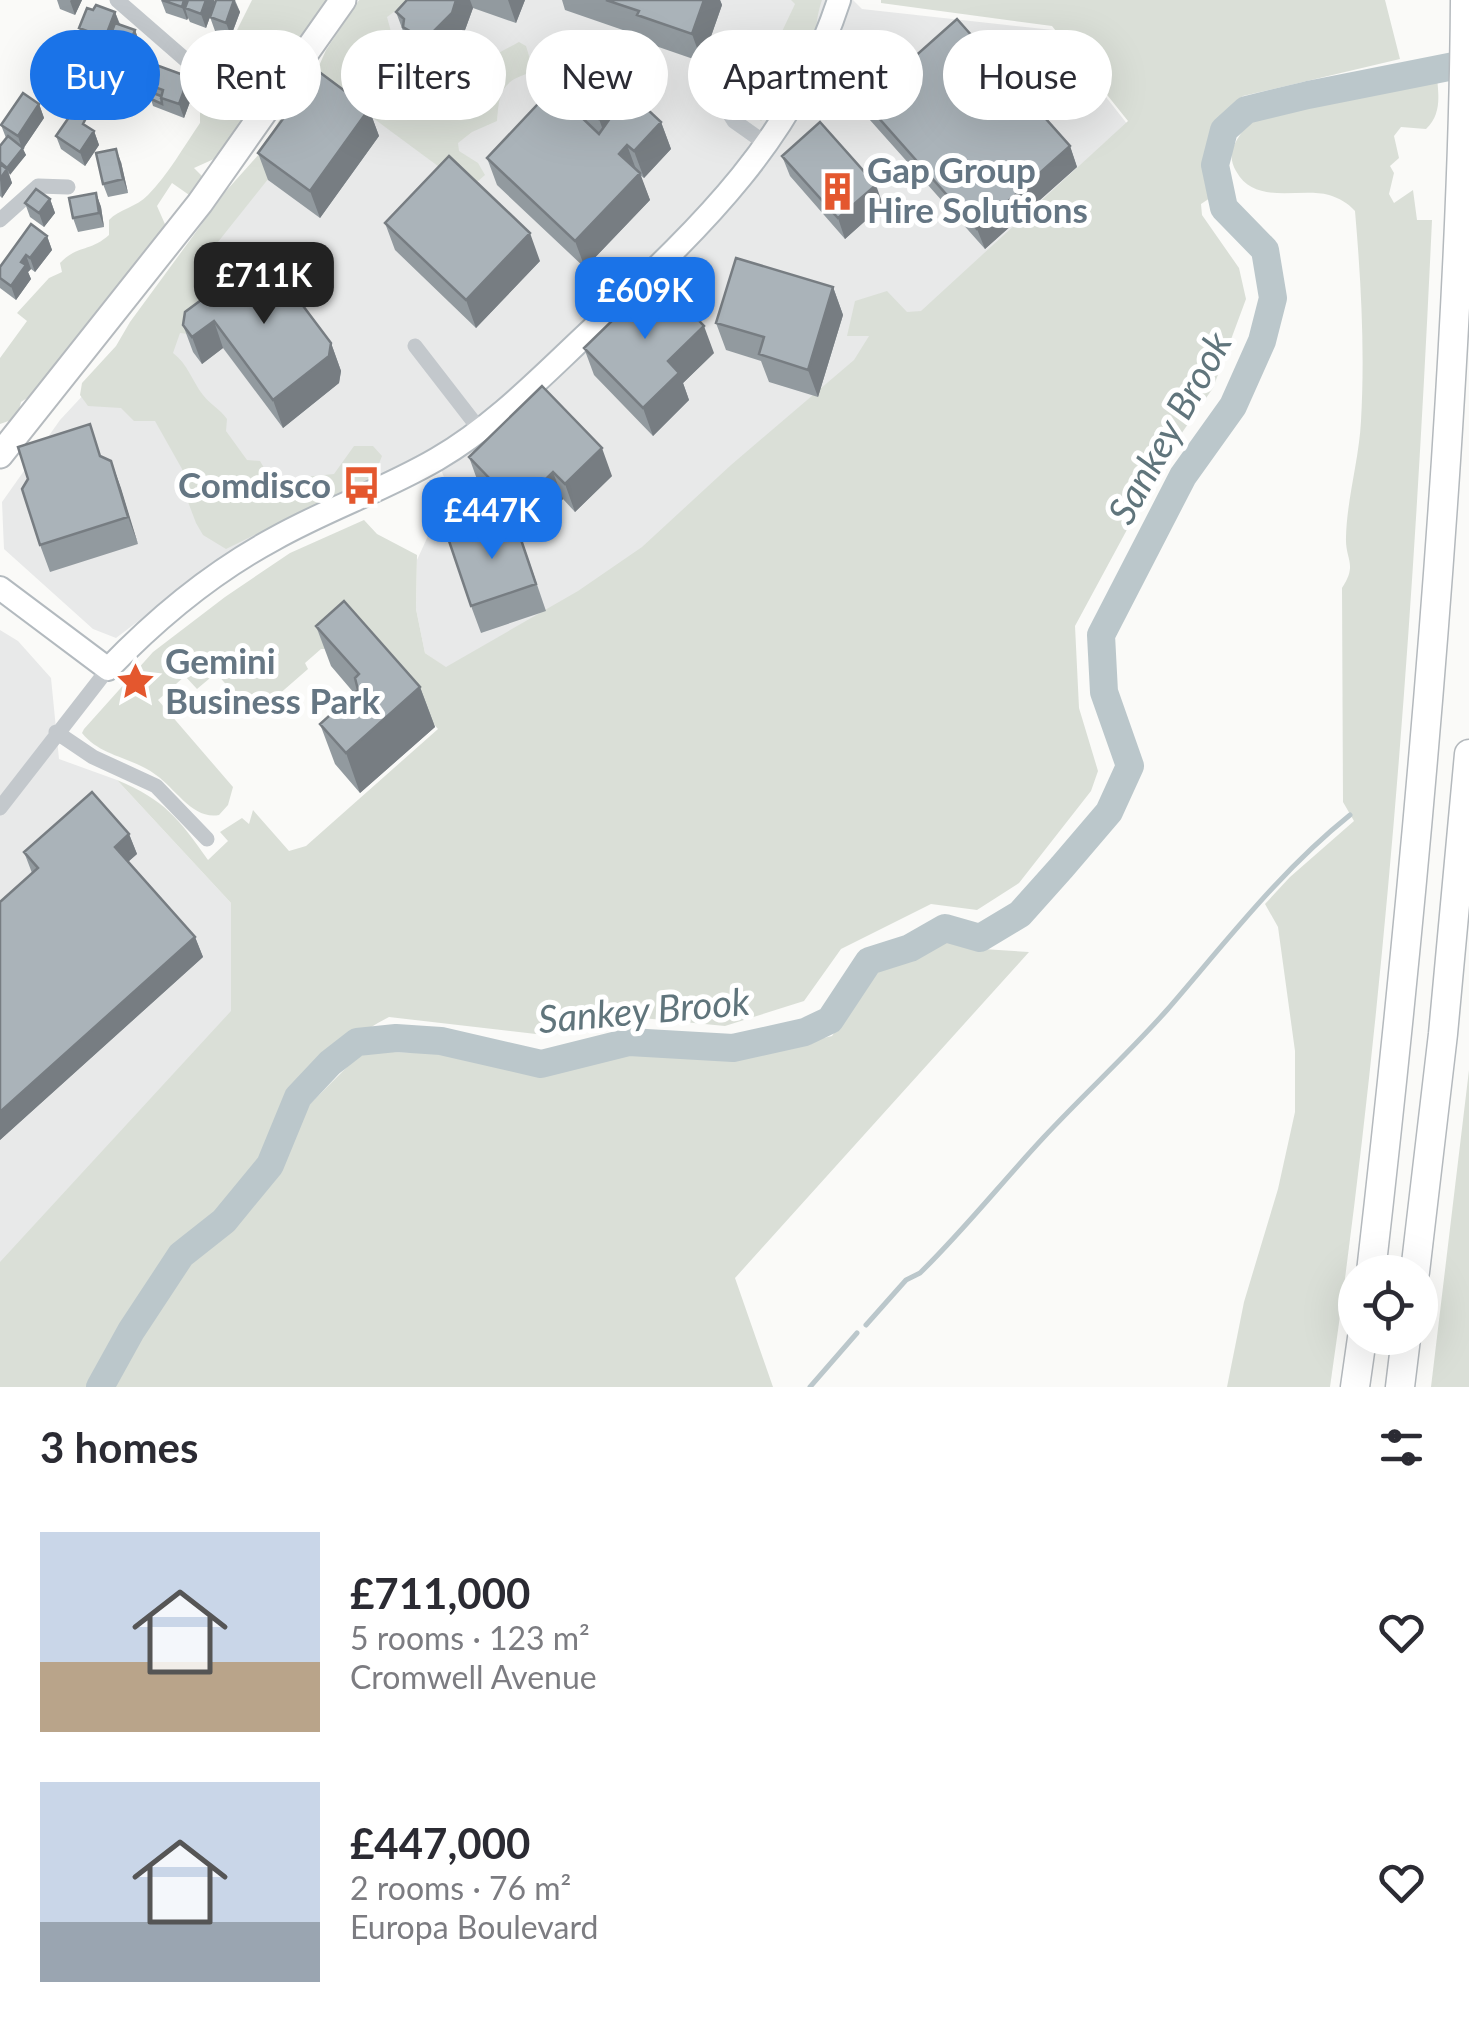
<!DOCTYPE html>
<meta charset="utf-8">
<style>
body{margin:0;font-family:Lato,sans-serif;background:#f2f2f3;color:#2b2b33;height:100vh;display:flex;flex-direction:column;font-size:38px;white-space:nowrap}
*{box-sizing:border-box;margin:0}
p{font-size:32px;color:#7c7c81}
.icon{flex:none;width:55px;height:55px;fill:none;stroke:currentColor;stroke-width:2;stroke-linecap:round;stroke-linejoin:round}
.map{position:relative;height:1387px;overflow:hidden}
.sheet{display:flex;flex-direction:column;background:#fff;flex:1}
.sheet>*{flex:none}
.top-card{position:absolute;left:30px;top:30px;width:1410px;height:90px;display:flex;gap:20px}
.buttons{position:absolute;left:1338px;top:1255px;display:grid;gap:20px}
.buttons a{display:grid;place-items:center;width:100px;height:100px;border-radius:50%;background:#fff;box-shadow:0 10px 40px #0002;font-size:50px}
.price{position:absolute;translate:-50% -85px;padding:0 22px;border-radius:20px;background:#1a73e8;color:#fff;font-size:32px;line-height:65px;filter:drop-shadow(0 2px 5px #0008)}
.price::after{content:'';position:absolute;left:50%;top:60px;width:30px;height:22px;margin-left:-15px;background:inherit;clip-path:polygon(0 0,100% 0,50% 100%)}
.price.on{background:#222;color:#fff}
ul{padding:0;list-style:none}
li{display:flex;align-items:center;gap:30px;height:250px;padding:0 40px}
li span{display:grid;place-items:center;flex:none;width:280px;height:200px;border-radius:0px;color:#555}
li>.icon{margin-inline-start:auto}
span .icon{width:120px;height:120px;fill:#fffc;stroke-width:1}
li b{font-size:42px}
h2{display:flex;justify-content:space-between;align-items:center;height:120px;padding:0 40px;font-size:42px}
.pill{padding:0 35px;border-radius:45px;background:#fff;box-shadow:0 10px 40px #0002;font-size:35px;line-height:90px}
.pill.on{background:#1a73e8;color:#fff}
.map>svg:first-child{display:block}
</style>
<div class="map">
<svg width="1469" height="1387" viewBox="0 0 1469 1387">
<rect width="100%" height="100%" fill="#fafaf8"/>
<!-- built -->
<path fill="#e8e9e9" d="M386 0H853L862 9 1053 30 1132 130 624 576 470 684 425 653 416 609 417 560 449 490 433 449 232 550 116 638 93 629 4 549 2 502 60 420 139 335Z
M0 630 18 641 51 678 59 759 117 780 231 903 234 1013 0 1268Z"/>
<!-- green -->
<path fill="#dadfd7" d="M252 0H329L225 154 194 168 208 182 192 197 172 183 157 206 168 231 46 386 21 402 17 418 0 424V358L27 321 17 313 49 278 62 272 60 263C77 245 90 252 109 235V220C119 209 137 207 148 195 168 175 184 146 200 123V113L227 86 239 51 229 46Z
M359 0H410L387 17 393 39 369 63 427 115C458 114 494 90 493 56L519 42 526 46 530 59 540 66 553 64 560 71 559 81 552 87 543 86 529 73C501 82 499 93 497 121L472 132 458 143 459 151 478 163 485 175 469 189 331 87 312 124 202 262 203 296 211 303 262 271 291 277 283 293 261 290 188 334 180 333 173 353C188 364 192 381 203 395 210 404 220 409 227 419L226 431 247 460 260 461 270 478 285 489 295 478 334 474 354 446H373L382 456 374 476 226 549 203 535 196 523 185 494 182 469 155 421H134L121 408 88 406 80 395 82 383 116 346 130 322 226 191 261 152 288 105 311 84 326 50Z
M791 0H822C818 12 817 19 816 31 816 51 777 110 761 121L742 109 738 98 745 86C760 79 775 78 780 61L769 59 795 4Z
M881 0H1385L1400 59 1243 96C1213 119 1193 162 1210 198L1201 204 1202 215 1239 268 1246 299 1213 388 1170 450 1075 626 1079 708 1098 771 1091 791 1019 883 977 910 931 904 841 949 804 1001 725 1026 611 1015 536 1034 389 1017C328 1047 292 1105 259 1162L270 1184 279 1172 308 1106 363 1051 453 1054 540 1074 635 1052 735 1059 832 1036 876 971 950 940 983 949 1029 952 735 1278 773 1387H0V1262L231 1011V903L117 780C165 800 179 819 208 860L228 841 220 832 242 818 249 824 253 810 289 851 306 846 438 729 361 638 346 649H321L305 663 308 669 254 716 216 673 197 689 185 676 158 700 233 787 228 805 219 815C193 820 176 789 156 775 133 757 101 757 82 733L84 729 153 652 225 597 290 553 364 520 377 534 417 555 416 609 425 653 446 667 578 591 642 547 731 465 854 360 869 336H847L855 301 887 291 907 312 921 311 1128 121 1052 26 881 3Z
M1437 78C1439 97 1441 115 1426 129L1401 127 1394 136 1399 158 1390 166 1394 173 1389 194 1394 203 1413 190 1417 220H1432C1414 610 1386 1000 1330 1387H1227L1244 1302 1278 1189 1295 1112V1051L1278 927 1265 904 1290 877 1354 821 1343 802 1342 588C1358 564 1345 560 1346 537 1347 498 1359 460 1361 421 1365 351 1361 280 1355 211 1348 203 1339 198 1329 195 1299 187 1255 206 1236 171 1232 164 1230 156 1233 148 1237 137 1247 126 1253 115Z
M1469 1070V1387H1431Z"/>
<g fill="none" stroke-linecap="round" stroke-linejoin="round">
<!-- stream -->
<path stroke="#bbc7cb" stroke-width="5" d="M866 1325 906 1280 920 1273C964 1230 1002 1182 1044 1137 1084 1094 1128 1054 1167 1010 1226 942 1280 871 1350 815
M810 1387 857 1333"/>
<!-- river -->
<path stroke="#bbc7cb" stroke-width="28" d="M100 1387 131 1331 181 1255 224 1221 270 1165 298 1097 330 1063 357 1042 396 1038 441 1041 541 1064 629 1042 733 1048 805 1032 830 1020 869 961 910 948 945 928 980 938 1020 914 1062 867 1109 812 1130 766 1104 692 1101 635 1183 476 1233 406 1262 341 1273 298 1265 250 1224 208 1215 165 1224 130 1246 110 1308 95 1469 63"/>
<defs>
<path id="secondary" d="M0 588 108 669C157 618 211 573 274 539 327 509 384 490 437 459 494 426 540 378 588 333 695 232 792 145 839 0"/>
<path id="primary" d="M0 455 200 203 343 0"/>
<path id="highway" d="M1371 1272C1402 1002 1428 732 1446 460 1456 307 1464 154 1465 0
M1415 1272 1443 1034 1469 754
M1355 1387 1362 1338
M1400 1387 1406 1338"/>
</defs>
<!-- secondary casing -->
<use href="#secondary" stroke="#b3babf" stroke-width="26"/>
<!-- primary casing -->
<use href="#primary" stroke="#b5babe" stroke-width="29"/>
<!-- highway casing -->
<use href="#highway" stroke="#b4b9bd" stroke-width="31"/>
<!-- street -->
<path stroke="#c3c8cc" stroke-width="15" d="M117 0 187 61
M745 71 726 90 724 105 734 121 768 145
M0 220 38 186 68 187
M415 346 480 430
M56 732 93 757 156 786 207 839
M0 808 108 669"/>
<!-- secondary -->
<use href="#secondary" stroke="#fff" stroke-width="22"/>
<!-- primary -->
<use href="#primary" stroke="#fff" stroke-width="25"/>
<!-- highway -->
<use href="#highway" stroke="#fff" stroke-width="28"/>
</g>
<!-- wall -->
<path fill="#929a9f" d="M57 0H82L75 15 60 9Z
M161 0H214L215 3 216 0H235L240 12 231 36 215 31 210 17 206 28 190 22 188 18 187 20 166 13Z
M407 0H525L516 23 473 8 461 41 435 68 413 54 409 42 406 39 396 12Z
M562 0H720L722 5 702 62 647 43 646 38 565 10Z
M93 10 115 12 120 24 135 30 140 44 138 50 152 67 148 79 194 91 184 118 153 106 151 99 153 94 152 92 149 100 142 97 140 91 127 86 122 72 125 64 112 59 109 51 84 42 79 28Z
M233 39 238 53 231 69 233 74 230 82 222 78 219 70 214 68 208 54Z
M911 60 1070 146 1077 167 985 249 861 110 854 90 863 82 861 77Z
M216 69 221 83 215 100 199 95 194 81Z
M627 89 630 97 661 122 671 149 644 178 640 175 650 200 585 268 497 185 487 158 585 120 576 98Z
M39 104 44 118 23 149 26 155 9 174 12 183 2 198 0 196V146L6 138 1 125Z
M369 109 379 136 320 218 268 180 258 153Z
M90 129 94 131 99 145 85 166 61 149 56 136Z
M782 156 883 205 845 239 790 176Z
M121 162 128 193 108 197 103 184Z
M96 193 101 207 104 227 78 232 73 218Z
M50 199 55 213 44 227 30 217 25 203Z
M385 223 540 261 476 328 395 250Z
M47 236 52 250 35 272 31 269 28 272 31 279 16 300 0 288V267Z
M833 287 843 315 818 397 769 382 761 361 726 350 716 323Z
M185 312 331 343 341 371 339 383 283 428 223 348 202 364 193 352 183 325Z
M584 348 714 353 683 383 689 400 653 436 594 375Z
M101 456 111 461 138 544 50 572 40 545Z
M469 457 612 476 575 512 563 499 527 535 516 523 546 611 481 633 471 606 512 520 479 485Z
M316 626 420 687 435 727 360 793 335 764 320 724 354 693 331 666Z
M129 834 137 854 128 862 195 937 203 957 0 1140V902L32 873 24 852Z"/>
<!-- shaded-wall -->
<path fill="#777d82" d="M71 0H82L75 15 70 1Z
M184 0H192L185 8 188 18 187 20 182 7Z
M206 0H214L215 3 206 28 201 14Z
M234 0 240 12 231 36 226 23Z
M456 0H470L473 8 461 41 435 68 425 40Z
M508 0H525L516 23Z
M704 0H720L722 5 702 62 692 34Z
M115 12 120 26 108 46 105 38Z
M135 30 140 44 131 66 126 53Z
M233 39 238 53 231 69 233 74 230 82 225 68V59Z
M147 54 152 67 142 92 137 78Z
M216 69 221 83 215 100 210 87Z
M189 77 194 91 184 118 179 104Z
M149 85 152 92 149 100 147 93Z
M627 89 637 117 619 98Z
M39 104 44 118 23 149 26 155 10 175 7 168 22 149 18 136Z
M369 109 379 136 320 218 310 191Z
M608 110 618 137 609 147 599 119Z
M661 122 671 149 644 178 634 151Z
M94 131 99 145 85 166 80 152Z
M627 145 637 172 619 154Z
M1070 146 1077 167 985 249 977 229Z
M116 149 121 162 128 193 123 179Z
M7 169 12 183 2 198 0 179Z
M640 173 650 200 585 268 575 241Z
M876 185 883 205 845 239 838 218Z
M96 193 101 207 104 227 99 213Z
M50 199 55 213 44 227 39 213Z
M530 233 540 261 476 328 466 300Z
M47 236 52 250 35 272 30 258Z
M26 255 31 269 28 272 31 279 16 300 11 286 21 262Z
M833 287 843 315 818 397 808 370Z
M214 321 223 348 202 364 192 337Z
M704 326 714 353 683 383 689 400 653 436 643 408 668 361Z
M331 343 341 371 339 383 283 428 273 400Z
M602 448 612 476 575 512 565 484Z
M111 461 121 488 138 544 128 517Z
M553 472 563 499 527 535 517 507Z
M420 687 435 727 360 793 346 753Z
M129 834 137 854 122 867 115 847Z
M195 937 203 957 0 1140V1112Z"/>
<!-- building -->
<path fill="#aab3b9" stroke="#777d82" stroke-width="2.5" d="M162 0H184L182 7Z
M188 0H206L201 14 185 8Z
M216 0H234L226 23 210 17Z
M407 0H456L452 13 425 40 403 27 404 19 396 12Z
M606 0H704L692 34 637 15 639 11Z
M96 5 115 12 105 38 79 28 87 8 93 10Z
M957 19 1070 146 977 229 854 90 864 80 861 77 870 70 872 73 901 48 911 60Z
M115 23 135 30 126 53 107 45Z
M217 33 233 39 225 59 228 60 225 68 217 64 219 58 208 54Z
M131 47 147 54 137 78 122 72Z
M200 64 216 69 210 87 194 81Z
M156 65 189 77 179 104 161 98 163 90 149 85Z
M604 68 627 89 619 98 624 103 632 95 661 122 634 151 627 145 619 154 640 173 575 241 487 158 552 89 599 134 613 114 608 110 599 119 576 98Z
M318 71 369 109 310 191 258 153Z
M144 78 151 80 147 93 140 90Z
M23 93 39 104 18 136 1 125Z
M153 93 161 96 162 104 151 99Z
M74 110 86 118 83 124 94 131 80 152 56 136Z
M820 122 876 185 838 218 782 156Z
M8 136 23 148 7 168 0 162V146Z
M116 149 123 179 103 184 96 153Z
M449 156 530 233 466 300 385 223Z
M0 164 7 169 0 179Z
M36 189 50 199 39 213 25 203Z
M96 193 99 213 73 218 69 198Z
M31 224 47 236 30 258 26 255 21 262 26 265 11 286 0 278V267Z
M736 258 833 287 808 370 759 354 764 337 716 323Z
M251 263 273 266 331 343 329 356 273 400 214 321 192 337 183 325 185 312Z
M657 277 704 326 668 361 679 373 643 408 584 348Z
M542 386 602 448 565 484 553 472 517 507 469 457Z
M90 424 100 456 111 461 128 517 40 545 22 489 28 479 18 447Z
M514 519 536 584 471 606 449 541Z
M344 601 420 687 346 753 320 724 358 690 355 678 359 674 316 626Z
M92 792 129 834 115 847 195 937 0 1112V902L38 868 24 852Z"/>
<!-- icons -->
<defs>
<symbol id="building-bare" viewBox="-9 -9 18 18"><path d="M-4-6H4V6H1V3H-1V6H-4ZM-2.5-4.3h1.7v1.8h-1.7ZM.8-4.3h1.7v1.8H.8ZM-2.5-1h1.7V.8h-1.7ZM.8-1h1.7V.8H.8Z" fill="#e4572e" stroke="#fff" stroke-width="2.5" paint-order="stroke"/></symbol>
<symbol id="bus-bare" viewBox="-9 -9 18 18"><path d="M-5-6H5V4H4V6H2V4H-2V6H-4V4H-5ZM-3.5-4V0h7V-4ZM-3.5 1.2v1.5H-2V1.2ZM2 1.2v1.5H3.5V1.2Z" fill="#e4572e" stroke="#fff" stroke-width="2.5" paint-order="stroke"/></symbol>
<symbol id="sight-bare" viewBox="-9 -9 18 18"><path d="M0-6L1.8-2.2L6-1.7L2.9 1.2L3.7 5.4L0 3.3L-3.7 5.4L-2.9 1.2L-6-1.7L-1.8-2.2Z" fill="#e4572e" stroke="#fff" stroke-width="2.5" paint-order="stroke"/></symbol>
</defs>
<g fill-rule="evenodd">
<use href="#building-bare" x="810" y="164" width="55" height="55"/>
<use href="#bus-bare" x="334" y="458" width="55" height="55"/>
<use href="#sight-bare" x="108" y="654" width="55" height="55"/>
</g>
<g text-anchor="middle" stroke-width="10" stroke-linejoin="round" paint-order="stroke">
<!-- poi labels -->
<g font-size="35" font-weight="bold" fill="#657683" stroke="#fff" text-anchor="start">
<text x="867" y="183">Gap Group<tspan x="867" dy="40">Hire Solutions</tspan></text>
<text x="331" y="498" text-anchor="end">Comdisco</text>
<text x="165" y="674">Gemini<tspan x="165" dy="40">Business Park</tspan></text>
</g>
<!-- water labels -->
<g font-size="38" font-style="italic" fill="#60757c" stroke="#fff">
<text transform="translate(1170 428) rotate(-61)" y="13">Sankey Brook</text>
<text transform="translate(644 1011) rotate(-5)" y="13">Sankey Brook</text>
</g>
</g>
</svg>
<div class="buttons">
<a><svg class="icon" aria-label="locate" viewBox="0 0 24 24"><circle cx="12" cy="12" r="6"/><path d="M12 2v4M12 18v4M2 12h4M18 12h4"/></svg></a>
</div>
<b class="price on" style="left:264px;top:327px">£711K</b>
<b class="price" style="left:645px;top:342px">£609K</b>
<b class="price" style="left:492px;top:562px">£447K</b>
<div class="top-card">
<a class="pill on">Buy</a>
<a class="pill">Rent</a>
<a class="pill">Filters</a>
<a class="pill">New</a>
<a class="pill">Apartment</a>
<a class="pill">House</a>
</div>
</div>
<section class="sheet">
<h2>3 homes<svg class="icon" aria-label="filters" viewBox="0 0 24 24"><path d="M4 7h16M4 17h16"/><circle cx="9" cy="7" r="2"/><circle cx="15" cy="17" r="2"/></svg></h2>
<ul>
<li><span style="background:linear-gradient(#c9d6e8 65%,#b9a48a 0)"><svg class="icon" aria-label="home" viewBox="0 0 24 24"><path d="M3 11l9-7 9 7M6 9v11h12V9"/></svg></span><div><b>£711,000</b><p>5 rooms · 123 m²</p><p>Cromwell Avenue</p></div><svg class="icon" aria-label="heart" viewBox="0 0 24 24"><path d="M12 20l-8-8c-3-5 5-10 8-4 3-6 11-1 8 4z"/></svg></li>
<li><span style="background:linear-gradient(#c9d6e8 70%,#9aa5b1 0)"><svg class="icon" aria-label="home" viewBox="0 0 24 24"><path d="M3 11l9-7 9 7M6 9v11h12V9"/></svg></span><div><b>£447,000</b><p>2 rooms · 76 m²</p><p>Europa Boulevard</p></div><svg class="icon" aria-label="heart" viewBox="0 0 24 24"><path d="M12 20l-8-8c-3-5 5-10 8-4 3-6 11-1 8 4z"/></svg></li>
</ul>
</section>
